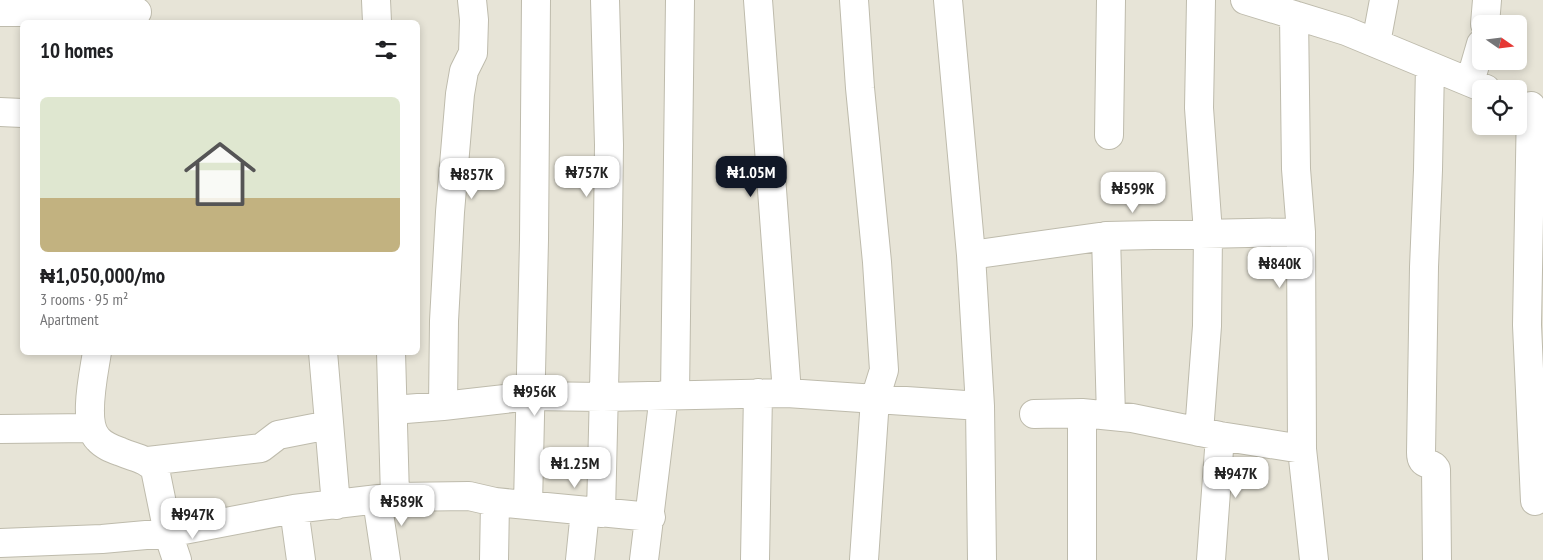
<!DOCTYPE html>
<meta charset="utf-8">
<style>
body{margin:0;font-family:"PT Sans Narrow",sans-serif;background:#f6f6f6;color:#202124;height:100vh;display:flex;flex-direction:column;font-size:19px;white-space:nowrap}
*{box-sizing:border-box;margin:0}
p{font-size:16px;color:#757577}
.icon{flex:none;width:28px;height:28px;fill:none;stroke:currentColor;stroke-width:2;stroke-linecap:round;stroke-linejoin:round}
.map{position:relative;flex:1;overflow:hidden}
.drawer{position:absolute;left:20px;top:20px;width:400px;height:335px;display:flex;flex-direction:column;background:#fff;border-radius:8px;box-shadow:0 2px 8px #0003}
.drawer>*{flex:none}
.needle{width:32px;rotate:104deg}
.tools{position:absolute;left:1472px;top:15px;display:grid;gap:10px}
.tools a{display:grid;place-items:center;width:55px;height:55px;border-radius:8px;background:#fff;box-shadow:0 2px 8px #0003;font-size:25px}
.price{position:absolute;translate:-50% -42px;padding:0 11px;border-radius:10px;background:#fff;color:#222;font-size:16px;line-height:32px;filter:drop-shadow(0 1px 2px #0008)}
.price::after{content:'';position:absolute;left:50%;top:30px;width:15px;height:11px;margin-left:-8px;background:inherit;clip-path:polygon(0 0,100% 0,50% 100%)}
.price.on{background:#111827;color:#fff}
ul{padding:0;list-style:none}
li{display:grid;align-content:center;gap:10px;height:265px;padding:0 20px}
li+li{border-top:1px solid #e0e0e0}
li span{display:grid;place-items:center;height:155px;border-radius:8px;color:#555}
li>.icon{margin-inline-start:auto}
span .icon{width:90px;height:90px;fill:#fffc;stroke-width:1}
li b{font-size:21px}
h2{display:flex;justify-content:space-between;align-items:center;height:60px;padding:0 20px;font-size:21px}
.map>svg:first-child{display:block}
</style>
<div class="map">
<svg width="1543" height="560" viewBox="0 0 1543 560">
<rect width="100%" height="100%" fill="#f3f2e9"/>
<!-- residential -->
<path fill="#e7e4d7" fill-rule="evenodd" d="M0 0H1543V560H0ZM22 22H418V352H22ZM1481 24H1519V61H1481ZM1481 89H1519V126H1481Z"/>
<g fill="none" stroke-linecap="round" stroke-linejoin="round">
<defs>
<path id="street" d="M376 0 377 22
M758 0 787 393
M854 0 860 88 877 262 884 370 875 399 864 560
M948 0 971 255 980 406 982 560
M1245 0 1346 31 1486 89
M0 12H137
M1294 15 1296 169 1301 232 1302 449 1314 560
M1485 24 1487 0
M1376 43 1384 0
M1430 66 1428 170 1424 267 1421 453C1421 468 1431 460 1436 469L1437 560
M1470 82 1481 44
M1531 106 1527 325 1535 501
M0 112 22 113
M1109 135 1111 0
M1106 236 1111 416
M971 255 1106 236 1301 232
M97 352C94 373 82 423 98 439 104 446 113 449 121 452 135 458 145 458 155 469L168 533 177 560
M323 352 336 505
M391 352 395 497
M675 395 680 0
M443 406 444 321 450 212 460 94 464 71 473 53 474 20 472 0
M393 410 443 406 530 396 603 397 787 393 980 406
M1082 413V560
M1034 414 1082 413 1132 418 1220 436 1302 449
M0 429 91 428
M1199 432 1207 326 1208 233 1199 108 1201 0
M148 461 261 448 278 435 329 425
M377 500 386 560
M528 505 534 240 536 0
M294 509 301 560
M601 513 608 224 609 145 605 0
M0 543 102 539 168 533 294 509 395 497 469 496 495 502 651 517
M494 560 495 502
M580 560 585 511
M644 560 664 395
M755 560 758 393
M1211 560 1220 436"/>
</defs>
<!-- street casing -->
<use href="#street" stroke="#bebbac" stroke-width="30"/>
<!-- street -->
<use href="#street" stroke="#fff" stroke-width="28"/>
</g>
</svg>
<div class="tools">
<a><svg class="needle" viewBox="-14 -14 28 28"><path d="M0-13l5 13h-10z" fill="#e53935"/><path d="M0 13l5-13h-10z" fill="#757577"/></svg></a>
<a><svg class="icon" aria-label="locate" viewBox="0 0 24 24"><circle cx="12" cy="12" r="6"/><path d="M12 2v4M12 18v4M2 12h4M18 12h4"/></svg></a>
</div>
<b class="price" style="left:587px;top:198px">₦757K</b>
<b class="price on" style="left:751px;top:198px">₦1.05M</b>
<b class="price" style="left:472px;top:200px">₦857K</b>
<b class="price" style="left:1133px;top:214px">₦599K</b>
<b class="price" style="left:1280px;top:289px">₦840K</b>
<b class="price" style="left:535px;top:417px">₦956K</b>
<b class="price" style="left:575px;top:489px">₦1.25M</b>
<b class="price" style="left:1236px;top:499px">₦947K</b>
<b class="price" style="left:402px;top:527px">₦589K</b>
<b class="price" style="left:193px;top:540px">₦947K</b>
<section class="drawer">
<h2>10 homes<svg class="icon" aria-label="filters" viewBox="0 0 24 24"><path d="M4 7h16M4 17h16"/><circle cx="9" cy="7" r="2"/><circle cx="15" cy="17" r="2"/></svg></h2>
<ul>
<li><span style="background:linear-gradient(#dfe7d0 65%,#c2b280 0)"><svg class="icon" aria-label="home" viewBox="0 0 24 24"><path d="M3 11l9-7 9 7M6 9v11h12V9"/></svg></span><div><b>₦1,050,000/mo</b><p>3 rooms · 95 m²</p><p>Apartment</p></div></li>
</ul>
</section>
</div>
